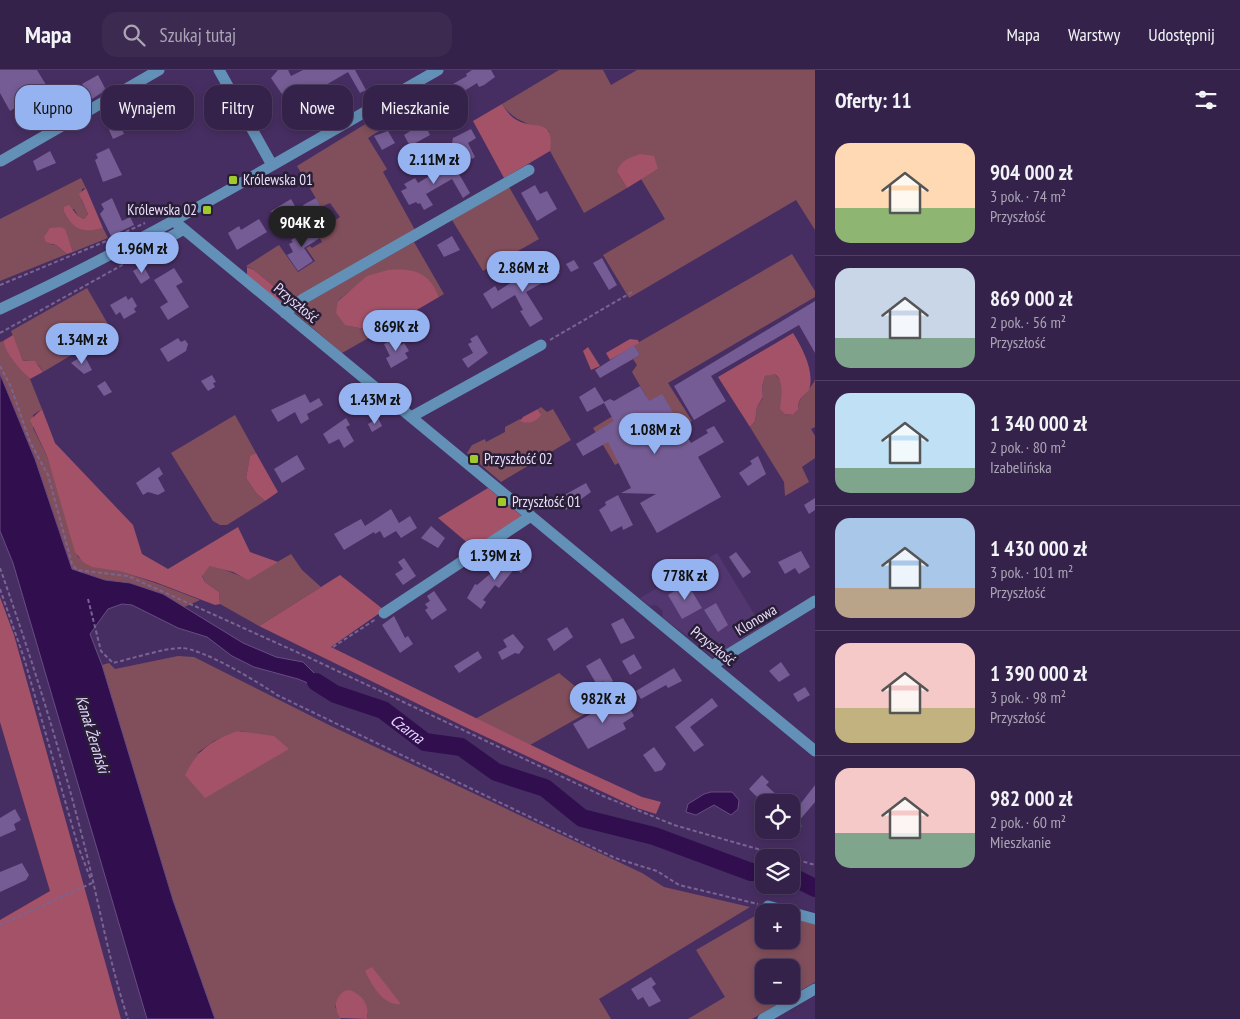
<!DOCTYPE html>
<html lang="pl">
<meta charset="utf-8">
<style>
body{margin:0;font-family:"PT Sans Narrow",sans-serif;background:#3d2a51;color:#f1f3f6;height:100vh;display:flex;flex-direction:column;font-size:19px;white-space:nowrap}
*{box-sizing:border-box;margin:0}
p{font-size:16px;color:#aaa4b5}
.icon{flex:none;width:28px;height:28px;fill:none;stroke:currentColor;stroke-width:2;stroke-linecap:round;stroke-linejoin:round}
.map{position:relative;flex:1;overflow:hidden}
.panel{display:flex;flex-direction:column;background:#35224a;width:425px}
.panel>*{flex:none}
.top-card{position:absolute;left:15px;top:15px;width:475px;height:45px;display:flex;gap:10px}
.tools{position:absolute;left:755px;top:724px;display:grid;gap:10px}
.tools a{display:grid;place-items:center;width:45px;height:45px;border-radius:10px;background:#35224a;box-shadow:0 2px 8px #0003,0 0 0 1px #4f3f62;font-size:25px}
.price{position:absolute;translate:-50% -42px;padding:0 11px;border-radius:18px;background:#95b2f1;color:#111;font-size:16px;line-height:32px;filter:drop-shadow(0 1px 2px #0008)}
.price::after{content:'';position:absolute;left:50%;top:30px;width:15px;height:11px;margin-left:-8px;background:inherit;clip-path:polygon(0 0,100% 0,50% 100%)}
.price.selected{background:#222;color:#fff}
ul{padding:0;list-style:none}
li{display:flex;align-items:center;gap:15px;height:125px;padding:0 20px}
li+li{border-top:1px solid #4f3f62}
li span{display:grid;place-items:center;flex:none;width:140px;height:100px;border-radius:15px;color:#555}
li>.icon{margin-inline-start:auto}
span .icon{width:60px;height:60px;fill:#fffc;stroke-width:1}
li b{font-size:21px}
h2{display:flex;justify-content:space-between;align-items:center;height:60px;padding:0 20px;font-size:21px}
.tag{padding:0 18px;border-radius:15px;background:#35224a;box-shadow:0 2px 8px #0003,0 0 0 1px #4f3f62;font-size:18px;line-height:45px}
.tag.selected{background:#95b2f1;color:#111}
header{display:flex;align-items:center;gap:30px;box-sizing:border-box;height:70px;padding:0 25px;background:#35224a;border-bottom:1px solid #4f3f62}
header strong{font-size:24px}
nav{display:flex;gap:28px;margin-inline-start:auto;font-size:18px}
.search{width:350px;height:45px;background:#3d2a51;display:flex;align-items:center;gap:12px;box-sizing:border-box;padding:0 18px;border-radius:15px;color:#aaa4b5;font-size:19px}
main{display:flex;flex:1;min-height:0}
.map>svg:first-child{display:block}
</style>
<header>
<strong>Mapa</strong>
<div class="search"><svg class="icon" aria-label="search" viewBox="0 0 24 24"><circle cx="10" cy="10" r="6"/><path d="M15 15l6 6"/></svg>Szukaj tutaj</div>
<nav><a>Mapa</a><a>Warstwy</a><a>Udostępnij</a></nav>
</header>
<main>
<div class="map">
<svg width="815" height="949" viewBox="0 0 815 949">
<rect width="100%" height="100%" fill="#472e62"/>
<!-- built -->
<path fill="#523670" d="M717 483 762 557 713 588 697 574 698 570 691 564 687 566 662 547 663 541 656 535 650 536 640 528Z"/>
<!-- green -->
<path fill="#814f5b" fill-rule="evenodd" d="M559 0H603L611 15 637 0H815V160L796 130 629 228 603 185 665 149 641 109 658 99 617 102 627 118 584 143 550 81 549 61C530 54 514 52 502 34Z
M372 50 379 61 368 68 387 99 383 102 415 160 293 232 254 200 246 196 279 175 298 202 315 191 306 178 310 176 312 178 322 172 318 165 321 159 340 147 330 133 321 137 297 96Z
M81 108 86 118 82 119 81 129 88 144 84 149 78 146 74 139 64 142C73 159 85 162 103 158L108 168 73 182 70 174H50L56 175 67 184 0 211V149Z
M509 117 539 169 483 201 452 150Z
M414 172 444 224 439 227C420 180 365 205 338 231L350 256 364 259 372 266 342 283 295 243 296 239Z
M792 184 815 221V227L668 313 692 351 615 395 593 358 646 326 632 302 637 295 633 289 640 285 634 275Z
M87 218 112 261 43 302C38 292 33 290 23 291L11 261Z
M3 271 12 289 30 309 42 339 33 345V358L47 386 78 487C97 500 106 496 126 503 151 511 175 520 200 530L182 538 163 524 130 513 105 510 72 499 35 389 0 304V272Z
M770 304H775L782 313 785 344 793 345 798 340C798 326 809 322 815 310V357L811 359 815 366V388L802 397 809 412 785 426 784 412 750 357 755 351 757 337 763 328 762 317 765 306Z
M541 337 547 342 553 339 571 370 501 412 467 383 472 375 485 369 486 372 505 362V357L520 349 528 353 540 342 538 339Z
M235 345 256 383 250 387 246 408 256 423 265 431 227 455H220L213 451 171 383Z
M291 484 302 500 321 517 259 556 220 534 219 522 205 512 202 505 210 496H215L248 509Z
M178 586 194 587 329 655 642 803 664 817 750 837 599 929 611 949H367L368 943 335 936 341 949H215L173 830 102 595 109 593 115 599ZM237 661 246 662 196 684 214 671Z
M559 603 599 636 530 675 475 649Z
M764 842V870H791V847L815 854V912L752 949H688L725 927 696 880 760 843 773 842ZM764 898H791V925H764Z"/>
<!-- forest -->
<path fill="#a35268" d="M502 34C506 40 509 45 515 49 534 61 555 46 550 81L504 108 473 51Z
M640 84 654 86 658 99 627 118 617 102C620 90 630 88 640 84Z
M86 118 103 158C84 163 74 161 64 142V137L69 135 78 146 84 149 88 144 79 124Z
M61 157 65 159 73 182 67 184 56 175 46 172 44 167 50 158Z
M247 197 254 200 293 232 282 234 247 206Z
M388 200C414 198 429 202 439 227L372 266 364 259 345 255 336 243 338 231 367 206Z
M793 263C803 279 815 302 809 320 802 327 798 329 798 340L793 345 785 344 780 339C781 328 785 312 775 304L765 306 762 317 763 327 757 337 755 351 750 357 718 307Z
M13 265 23 291H35L43 302 30 309C18 297 8 287 3 271Z
M630 269 638 270 639 273 610 290 606 283Z
M588 277 600 296 591 300 583 281Z
M42 339 55 373 133 455 142 484 168 499 238 457 250 482 278 492 248 510 233 502 210 496 202 506 205 512 219 522 220 534 215 535 155 512 119 501 92 497 83 492 75 482 47 386 30 350Z
M538 339 541 345C536 352 528 355 520 351L523 347Z
M256 383 278 422 265 431 256 423 246 408 250 386Z
M488 418 523 447 476 480 438 448Z
M340 505 384 540 331 577 572 695 642 727 661 732 656 744 637 738 465 657 259 556Z
M0 527 14 565 121 949H0V850L50 821 0 652Z
M237 661 274 666 289 679 205 728 185 705C198 680 210 671 237 661Z
M372 897 401 934C383 936 372 915 365 901Z
M350 920C363 925 370 936 367 949L340 948C334 937 334 930 344 921Z"/>
<!-- water -->
<path fill="#310f4e" stroke="#684c82" d="M0 304 35 389 72 499 105 510 130 513 163 524 243 573 276 587 303 592 335 624 298 609 254 597 232 586 207 567 178 558 132 535 122 534 108 539 90 564 102 595 173 830 215 949H147L13 493 0 461Z
M711 722H732L739 730 738 739 731 745 714 735 696 745 686 742 688 734 704 724Z"/>
<g fill="none" stroke-linecap="round" stroke-linejoin="round">
<!-- river -->
<g stroke="#310f4e" stroke-width="18">
<path id="s1" d="M316 612 335 624 383 640 425 672 461 677 496 702 545 718 582 748 654 766 751 802H764"/>
<path d="M791 806 815 818"/>
</g>
</g>
<!-- building -->
<path fill="#755c94" d="M0 0H37L48 18 10 41 0 23Z
M278 0H288L291 6 303 0H355L366 20 360 23 348 2 290 36 271 8Z
M472 0H491L495 7 484 15 479 17 477 13 461 23 463 26 452 34 447 35 446 33 436 39 431 30 441 24 439 22 467 6 466 4Z
M98 5 106 20 92 29 82 14Z
M120 55 124 64 113 69 109 60Z
M420 55 422 57 425 55 430 65 410 76 404 65Z
M471 59 476 68 468 73 475 87 472 89 462 77 458 79 455 74 452 73 453 68Z
M388 61 395 73 382 80 374 66Z
M109 78 122 105 103 112 95 90 98 88 96 84Z
M50 81 56 93 37 101 33 91Z
M451 90 470 123 463 128 452 109 426 124 433 135 424 140 420 133 418 134 416 132 409 135 401 121 407 118 404 114 415 108 418 113 439 100 437 97Z
M535 115 540 124 547 121 557 139 537 151 521 123Z
M112 128 122 151 130 147 134 155 111 166 100 144 104 139 101 134Z
M316 128 321 137 309 145 303 135Z
M291 129 296 138 275 149 271 141Z
M259 149 267 162 237 180 228 163 239 156 241 160Z
M312 156 320 168 304 178 313 191 298 201 287 185 293 182 289 174 293 172 291 170Z
M452 166 460 180 444 187 437 175Z
M602 188 617 215 609 220 593 193Z
M574 190 579 198 571 202 566 194Z
M553 191 560 203 526 222 543 249 530 257 520 241 523 240 515 225 492 239 483 224 495 216 498 221 515 210 516 213Z
M143 195 150 208 141 214 133 201Z
M174 198 183 212 176 216 189 237 168 250 160 237 168 232 154 210Z
M126 226 128 230 132 227 137 236 134 239 136 242 124 249 120 242 116 245 110 235Z
M815 231V283L799 255 711 306 726 331 694 350 674 316Z
M477 265 488 283 468 298 462 289 473 283 468 274 472 272 470 269Z
M396 267 401 275 404 273 409 281 405 283 408 288 391 298 386 288 390 286 384 274Z
M178 268 181 272 185 270 188 274 186 281 168 292 160 279Z
M634 275 640 285 600 308 595 300Z
M84 285 92 300 84 304 71 293Z
M212 305 216 312 213 313 215 317 208 321 201 311Z
M105 311 112 322 104 326 97 316Z
M640 316 649 331 662 324 691 373 708 363 706 360 714 356 724 372 698 387 721 427 657 463 640 433 656 424 621 423 631 418 608 372 583 386 576 374 614 351 604 333 587 342 579 327 595 317 604 332 610 329 614 331Z
M305 324 310 333 319 328 323 335 307 344 309 349 301 354 295 342 278 352 271 340Z
M346 348 350 355 346 357 354 371 344 378 339 369 329 374 323 364Z
M378 348 382 356 372 362 368 354Z
M297 385 305 399 282 413 274 399Z
M758 386 766 404 748 416 739 403 752 394 750 391Z
M159 397 163 404 158 408 165 421 158 425 148 422 143 425 136 413Z
M586 413 591 422 566 440 559 428Z
M618 425 633 455 623 460 622 456 611 462 599 440 606 435 605 432Z
M815 428V440L809 444 804 435Z
M391 439 399 453 410 446 417 458 401 468 396 461 384 468 380 461 375 464 374 462 344 480 334 464 361 449 365 456Z
M431 456 445 468 438 478 421 468Z
M801 481 810 497 799 504 795 498 785 504 778 492Z
M736 482 751 502 743 508 729 487Z
M516 484 528 494 521 503 515 498 499 518 495 515 483 530 486 532 481 539 467 528 475 514 477 515 497 498 501 502Z
M404 488 416 506 403 515 395 504 403 499 398 492Z
M687 513 702 538 682 549 668 525Z
M434 521 447 540 432 550 425 540 428 538 425 534 430 531 427 526Z
M716 533 728 555 718 562 704 540Z
M394 546 405 568 408 566 413 574 400 583 382 555Z
M623 548 635 568 621 574 611 554Z
M567 557 573 567 554 581 547 569Z
M513 564 524 577 519 584 515 583 502 590 498 582 507 577 503 570Z
M478 581 482 588 459 603 454 596Z
M634 584 642 598 630 605 622 591Z
M600 588 613 611 605 615 603 611 597 615 586 596Z
M781 592 790 605 779 612 769 601Z
M674 598 682 611 668 618 666 615 641 629 636 621Z
M805 617 810 625 798 632 793 624Z
M712 628 718 636 690 657 704 675 694 682 675 657Z
M612 632 617 641 628 635 634 646 623 653 626 659 588 679 573 654Z
M654 677 666 694 662 700 655 702 643 685Z
M762 705 769 712 766 715 779 727 774 732H762L749 719Z
M815 715V732L798 752 802 756 791 768V746Z
M15 739 21 750 14 754 16 760 0 767V748Z
M22 793 29 805 26 810 0 822V802Z
M651 907 656 914 652 917 661 931 649 937 643 927 638 930 631 919Z"/>
<g fill="none" stroke-linecap="round" stroke-linejoin="round">
<!-- path -->
<path stroke="#796492" stroke-width="2" stroke-dasharray="4 2.5" stroke-linecap="butt" d="M0 215 104 172 145 153
M0 263 142 184
M550 270 632 222
M0 296 11 317 30 372 48 405 72 494 77 500 128 506 310 588 603 726 674 755 789 788
M0 498C31 586 59 676 82 766 98 827 108 889 128 949
M0 519 24 588 78 776 91 810
M88 529 101 581 113 593C130 589 165 578 181 578 202 578 258 612 277 625L615 788 657 801 679 815 758 834
M333 577 376 549
M791 788 815 795
M0 855 92 813"/>
<!-- minor -->
<path stroke="#6290b6" stroke-width="11" d="M219 0 272 95
M1 91 159 0
M174 151 815 681
M149 179 184 159
M0 239C151 169 294 82 438 0
M285 243 303 229 529 100
M411 347 541 275
M384 543 531 446
M713 596 724 587 815 531
M768 836 815 849
M763 949 815 919"/>
</g>
<!-- markers -->
<g fill="#a0ca2c" stroke="#281e35" stroke-width="2">
<rect x="228" y="105" width="10" height="10" rx="2.5"/>
<rect x="202" y="135" width="10" height="10" rx="2.5"/>
<rect x="469" y="384" width="10" height="10" rx="2.5"/>
<rect x="497" y="427" width="10" height="10" rx="2.5"/>
</g>
<g text-anchor="middle" stroke-width="5" stroke-linejoin="round" paint-order="stroke">
<!-- poi labels -->
<g font-size="15" fill="#e9dcfc" stroke="#281e35" text-anchor="start">
<text x="243" y="115">Królewska 01</text>
<text x="197" y="145" text-anchor="end">Królewska 02</text>
<text x="484" y="394">Przyszłość 02</text>
<text x="512" y="437">Przyszłość 01</text>
</g>
<!-- street labels -->
<g font-size="15" fill="#e9dcfc" stroke="#281e35">
<text transform="translate(296 233) rotate(40)" y="5">Przyszłość</text>
<text transform="translate(756 550) rotate(-31)" y="5">Klonowa</text>
<text transform="translate(713 576) rotate(39)" y="5">Przyszłość</text>
</g>
<!-- water labels -->
<g font-size="16" font-style="italic" fill="#e7d7ff" stroke="#281e35">
<text dy="6" stroke="none"><textPath href="#s1" startOffset="104">Czarna</textPath></text>
<text transform="translate(93 664) rotate(73)" y="6">Kanał Żerański</text>
</g>
</g>
</svg>
<div class="tools">
<a><svg class="icon" aria-label="locate" viewBox="0 0 24 24"><circle cx="12" cy="12" r="6"/><path d="M12 2v4M12 18v4M2 12h4M18 12h4"/></svg></a>
<a><svg class="icon" aria-label="layers" viewBox="0 0 24 24"><path d="M12 4l9 5-9 5-9-5zM3 14l9 5 9-5"/></svg></a>
<a>+</a>
<a>−</a>
</div>
<b class="price" style="left:434px;top:115px">2.11M zł</b>
<b class="price selected" style="left:302px;top:178px">904K zł</b>
<b class="price" style="left:142px;top:204px">1.96M zł</b>
<b class="price" style="left:523px;top:223px">2.86M zł</b>
<b class="price" style="left:396px;top:282px">869K zł</b>
<b class="price" style="left:82px;top:295px">1.34M zł</b>
<b class="price" style="left:375px;top:355px">1.43M zł</b>
<b class="price" style="left:655px;top:385px">1.08M zł</b>
<b class="price" style="left:495px;top:511px">1.39M zł</b>
<b class="price" style="left:685px;top:531px">778K zł</b>
<b class="price" style="left:603px;top:654px">982K zł</b>
<div class="top-card">
<a class="tag selected">Kupno</a>
<a class="tag">Wynajem</a>
<a class="tag">Filtry</a>
<a class="tag">Nowe</a>
<a class="tag">Mieszkanie</a>
</div>
</div>
<section class="panel">
<h2>Oferty: 11<svg class="icon" aria-label="filters" viewBox="0 0 24 24"><path d="M4 7h16M4 17h16"/><circle cx="9" cy="7" r="2"/><circle cx="15" cy="17" r="2"/></svg></h2>
<ul>
<li><span style="background:linear-gradient(#ffd9b3 65%,#8fb573 0)"><svg class="icon" aria-label="home" viewBox="0 0 24 24"><path d="M3 11l9-7 9 7M6 9v11h12V9"/></svg></span><div><b>904 000 zł</b><p>3 pok. · 74 m²</p><p>Przyszłość</p></div></li>
<li><span style="background:linear-gradient(#c9d6e8 70%,#7fa58c 0)"><svg class="icon" aria-label="home" viewBox="0 0 24 24"><path d="M3 11l9-7 9 7M6 9v11h12V9"/></svg></span><div><b>869 000 zł</b><p>2 pok. · 56 m²</p><p>Przyszłość</p></div></li>
<li><span style="background:linear-gradient(#bfe0f5 75%,#7fa58c 0)"><svg class="icon" aria-label="home" viewBox="0 0 24 24"><path d="M3 11l9-7 9 7M6 9v11h12V9"/></svg></span><div><b>1 340 000 zł</b><p>2 pok. · 80 m²</p><p>Izabelińska</p></div></li>
<li><span style="background:linear-gradient(#a9c7e8 70%,#b9a48a 0)"><svg class="icon" aria-label="home" viewBox="0 0 24 24"><path d="M3 11l9-7 9 7M6 9v11h12V9"/></svg></span><div><b>1 430 000 zł</b><p>3 pok. · 101 m²</p><p>Przyszłość</p></div></li>
<li><span style="background:linear-gradient(#f6c9c9 65%,#c2b280 0)"><svg class="icon" aria-label="home" viewBox="0 0 24 24"><path d="M3 11l9-7 9 7M6 9v11h12V9"/></svg></span><div><b>1 390 000 zł</b><p>3 pok. · 98 m²</p><p>Przyszłość</p></div></li>
<li><span style="background:linear-gradient(#f6c9c9 65%,#7fa58c 0)"><svg class="icon" aria-label="home" viewBox="0 0 24 24"><path d="M3 11l9-7 9 7M6 9v11h12V9"/></svg></span><div><b>982 000 zł</b><p>2 pok. · 60 m²</p><p>Mieszkanie</p></div></li>
</ul>
</section>
</main>
